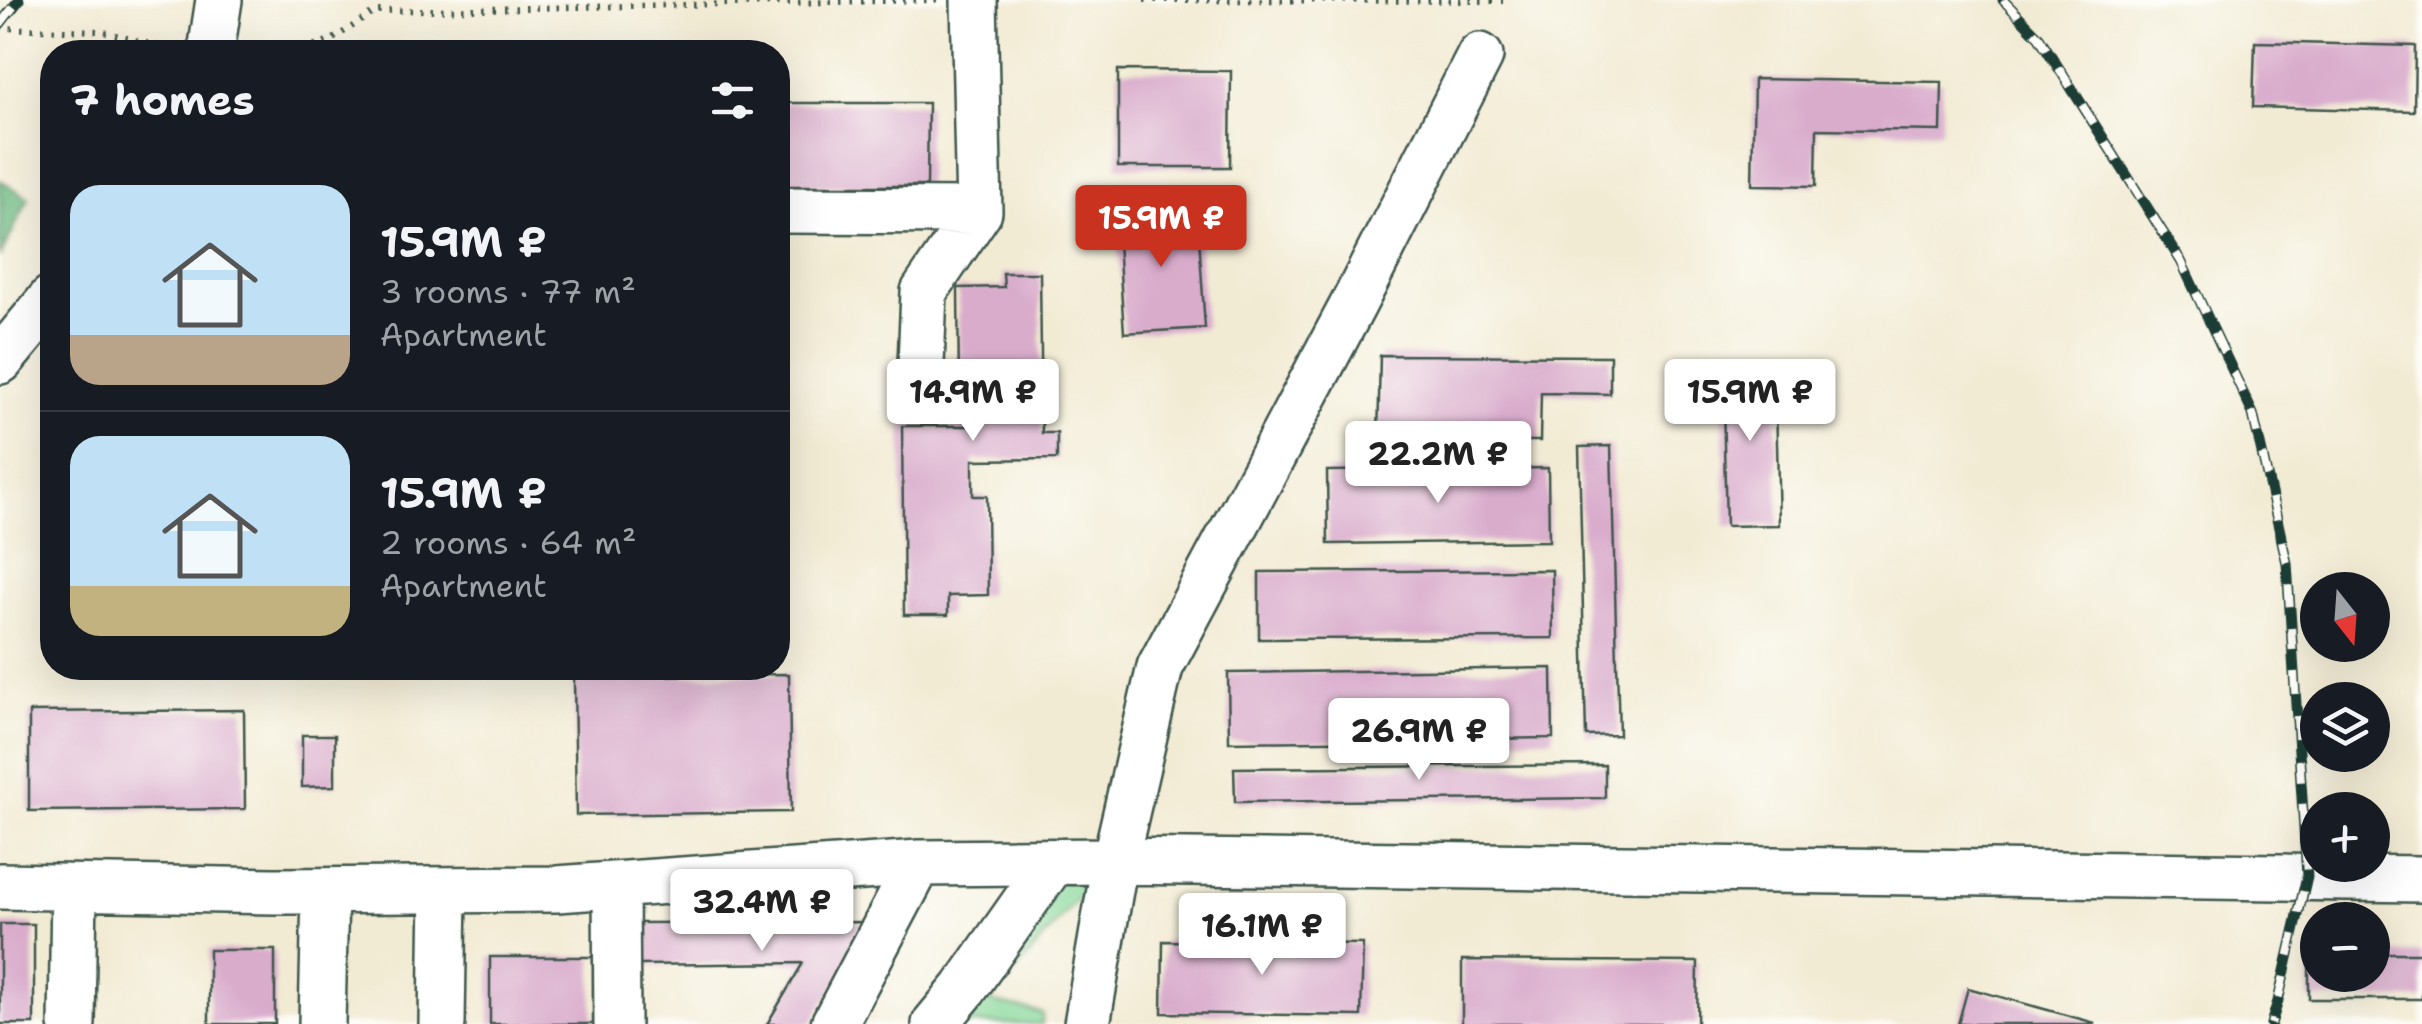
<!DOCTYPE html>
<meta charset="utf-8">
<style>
body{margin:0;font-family:"Shantell Sans",sans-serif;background:#20242c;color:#f1f3f6;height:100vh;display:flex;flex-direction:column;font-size:38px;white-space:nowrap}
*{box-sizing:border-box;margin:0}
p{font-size:32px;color:#9ea1a6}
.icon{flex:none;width:55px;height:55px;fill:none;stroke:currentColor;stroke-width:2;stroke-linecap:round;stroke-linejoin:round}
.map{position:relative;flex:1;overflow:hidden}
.panel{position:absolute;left:40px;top:40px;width:750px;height:640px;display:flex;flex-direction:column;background:#171b24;border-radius:40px;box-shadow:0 10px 40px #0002}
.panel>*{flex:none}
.needle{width:65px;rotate:163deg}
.fabs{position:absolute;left:2300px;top:572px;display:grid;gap:20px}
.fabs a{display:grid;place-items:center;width:90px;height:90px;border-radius:50%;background:#171b24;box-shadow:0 10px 40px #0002;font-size:50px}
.price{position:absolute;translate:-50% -85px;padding:0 22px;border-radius:10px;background:#fff;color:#222;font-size:32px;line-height:65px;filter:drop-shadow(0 2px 5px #0008)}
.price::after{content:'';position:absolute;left:50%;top:60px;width:30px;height:22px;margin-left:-15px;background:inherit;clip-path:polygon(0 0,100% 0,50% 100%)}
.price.current{background:#c8321e;color:#fff}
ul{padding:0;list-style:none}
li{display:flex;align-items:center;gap:30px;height:250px;padding:0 30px}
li+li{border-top:2px solid #363941}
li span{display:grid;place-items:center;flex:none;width:280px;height:200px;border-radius:30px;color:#555}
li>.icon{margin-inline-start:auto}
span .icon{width:120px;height:120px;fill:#fffc;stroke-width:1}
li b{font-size:42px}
h2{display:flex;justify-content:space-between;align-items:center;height:120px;padding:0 30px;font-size:42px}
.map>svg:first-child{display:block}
</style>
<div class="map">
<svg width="2422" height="1024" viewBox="0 0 2422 1024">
<rect width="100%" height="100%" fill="#fdfcf7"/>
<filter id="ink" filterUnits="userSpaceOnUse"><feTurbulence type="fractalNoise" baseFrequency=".01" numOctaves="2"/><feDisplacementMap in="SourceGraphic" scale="20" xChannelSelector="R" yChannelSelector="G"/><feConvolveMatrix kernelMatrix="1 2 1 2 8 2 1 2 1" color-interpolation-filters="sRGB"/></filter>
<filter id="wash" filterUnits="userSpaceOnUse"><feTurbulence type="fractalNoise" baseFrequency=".0048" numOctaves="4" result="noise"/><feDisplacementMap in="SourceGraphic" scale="40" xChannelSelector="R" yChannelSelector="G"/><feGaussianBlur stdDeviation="2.25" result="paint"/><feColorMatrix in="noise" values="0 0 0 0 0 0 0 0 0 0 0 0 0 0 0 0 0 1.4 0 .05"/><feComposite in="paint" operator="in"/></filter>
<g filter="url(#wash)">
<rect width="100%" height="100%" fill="#f2ebd4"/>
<!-- green -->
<path fill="#85d798" stroke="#528a66" stroke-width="2.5" d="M1057 870 1098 874 990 1002 1042 1013V1024H937Z"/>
<!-- forest -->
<path fill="#6cb880" stroke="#467a5a" stroke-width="2.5" d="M0 180 29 198 0 257Z"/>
<g id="blocks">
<!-- building -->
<path fill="#d9accc" d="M2255 42 2415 46 2414 111 2253 107Z
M1118 70 1231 71 1230 167H1118Z
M1754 79 1942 82 1941 131 1817 129 1816 186 1752 185Z
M778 103H928L927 186H778Z
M1197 206 1205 328 1124 333 1116 212Z
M1003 273H1040L1042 433H1057V459L973 460V496H987L988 595 948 596V615H904L902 426H972V391H959L958 288 1004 287Z
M1380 355 1610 356V394L1541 393 1540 441 1378 440Z
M1775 361 1779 525 1726 526 1722 362Z
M1611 446 1619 735 1586 736 1579 447Z
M1548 468 1549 541 1328 544 1327 471Z
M1552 570 1553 638 1259 639V572Z
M649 668H722V671L649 672Z
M1552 668 1553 738 1229 742 1228 673Z
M789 674 791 812 576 815 574 677Z
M244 710 245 809 29 811V712Z
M302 735H335V786L302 787Z
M1605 765V798L1235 802 1234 768Z
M873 922 811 1024H767L803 963 638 965 639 923Z
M0 924H34V1024H0Z
M1163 941 1363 944 1361 1016 1162 1013Z
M209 950H275V1024H209Z
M2309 953H2318V975H2372V953H2422V999H2309Z
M490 957H593V1024H490Z
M1462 960 1698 962 1697 1024H1462Z
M1968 988 2095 1023V1024H1958Z"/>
</g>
</g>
<g filter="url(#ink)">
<use href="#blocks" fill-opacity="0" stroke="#3f574c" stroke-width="2.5"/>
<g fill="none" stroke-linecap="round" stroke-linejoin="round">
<defs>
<path id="minor" d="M211 52 219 0
M778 210 979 211 974 0
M0 361 52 298
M920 389 924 292 979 211
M616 885 617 1024
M0 886 275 891 557 889 919 863 1115 861 2422 879
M72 1024 74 888
M322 1024 325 891
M442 1024 444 890
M834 1024 919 863
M935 1024 964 989 1053 862
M1087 1024 1115 861 1160 667 1353 305 1480 56"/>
</defs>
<!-- minor casing -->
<use href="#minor" stroke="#3f574c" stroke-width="50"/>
<!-- path -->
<path stroke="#3f574c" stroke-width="6" stroke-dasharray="2.5 8" stroke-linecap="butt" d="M1144 0 1503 1
M0 28 100 31 173 50
M294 52 333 39 376 11 937 0"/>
<!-- minor -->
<use href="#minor" stroke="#fff" stroke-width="45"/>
<defs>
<path id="rail" d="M2003 0 2039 37 2181 261 2253 414 2287 563 2307 876 2278 1001 2271 1024
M0 24 19 0"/>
</defs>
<!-- rail casing -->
<use href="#rail" stroke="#1f3d34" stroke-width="11"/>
<!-- rail -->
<use href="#rail" stroke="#fdfcf7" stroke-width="8" stroke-dasharray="22" stroke-linecap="butt"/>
</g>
</g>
</svg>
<div class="fabs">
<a><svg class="needle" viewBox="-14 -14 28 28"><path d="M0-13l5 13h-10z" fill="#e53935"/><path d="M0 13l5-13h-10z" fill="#9ea1a6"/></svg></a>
<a><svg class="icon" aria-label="layers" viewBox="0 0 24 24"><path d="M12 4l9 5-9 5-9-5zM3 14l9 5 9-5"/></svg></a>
<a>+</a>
<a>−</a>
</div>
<b class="price current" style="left:1161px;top:270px">15.9M ₽</b>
<b class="price" style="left:973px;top:444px">14.9M ₽</b>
<b class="price" style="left:1750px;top:444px">15.9M ₽</b>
<b class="price" style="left:1438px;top:506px">22.2M ₽</b>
<b class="price" style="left:1419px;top:783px">26.9M ₽</b>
<b class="price" style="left:762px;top:954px">32.4M ₽</b>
<b class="price" style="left:1262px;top:978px">16.1M ₽</b>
<section class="panel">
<h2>7 homes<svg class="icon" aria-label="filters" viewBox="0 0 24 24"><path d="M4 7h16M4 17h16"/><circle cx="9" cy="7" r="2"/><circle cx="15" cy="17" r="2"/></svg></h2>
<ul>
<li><span style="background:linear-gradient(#bfe0f5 75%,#b9a48a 0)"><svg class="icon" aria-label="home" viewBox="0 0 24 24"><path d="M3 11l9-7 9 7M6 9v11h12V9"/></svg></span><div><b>15.9M ₽</b><p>3 rooms · 77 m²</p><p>Apartment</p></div></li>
<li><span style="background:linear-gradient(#bfe0f5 75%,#c2b280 0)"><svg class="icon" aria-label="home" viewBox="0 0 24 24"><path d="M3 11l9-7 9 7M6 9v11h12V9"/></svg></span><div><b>15.9M ₽</b><p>2 rooms · 64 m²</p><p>Apartment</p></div></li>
</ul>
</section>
</div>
